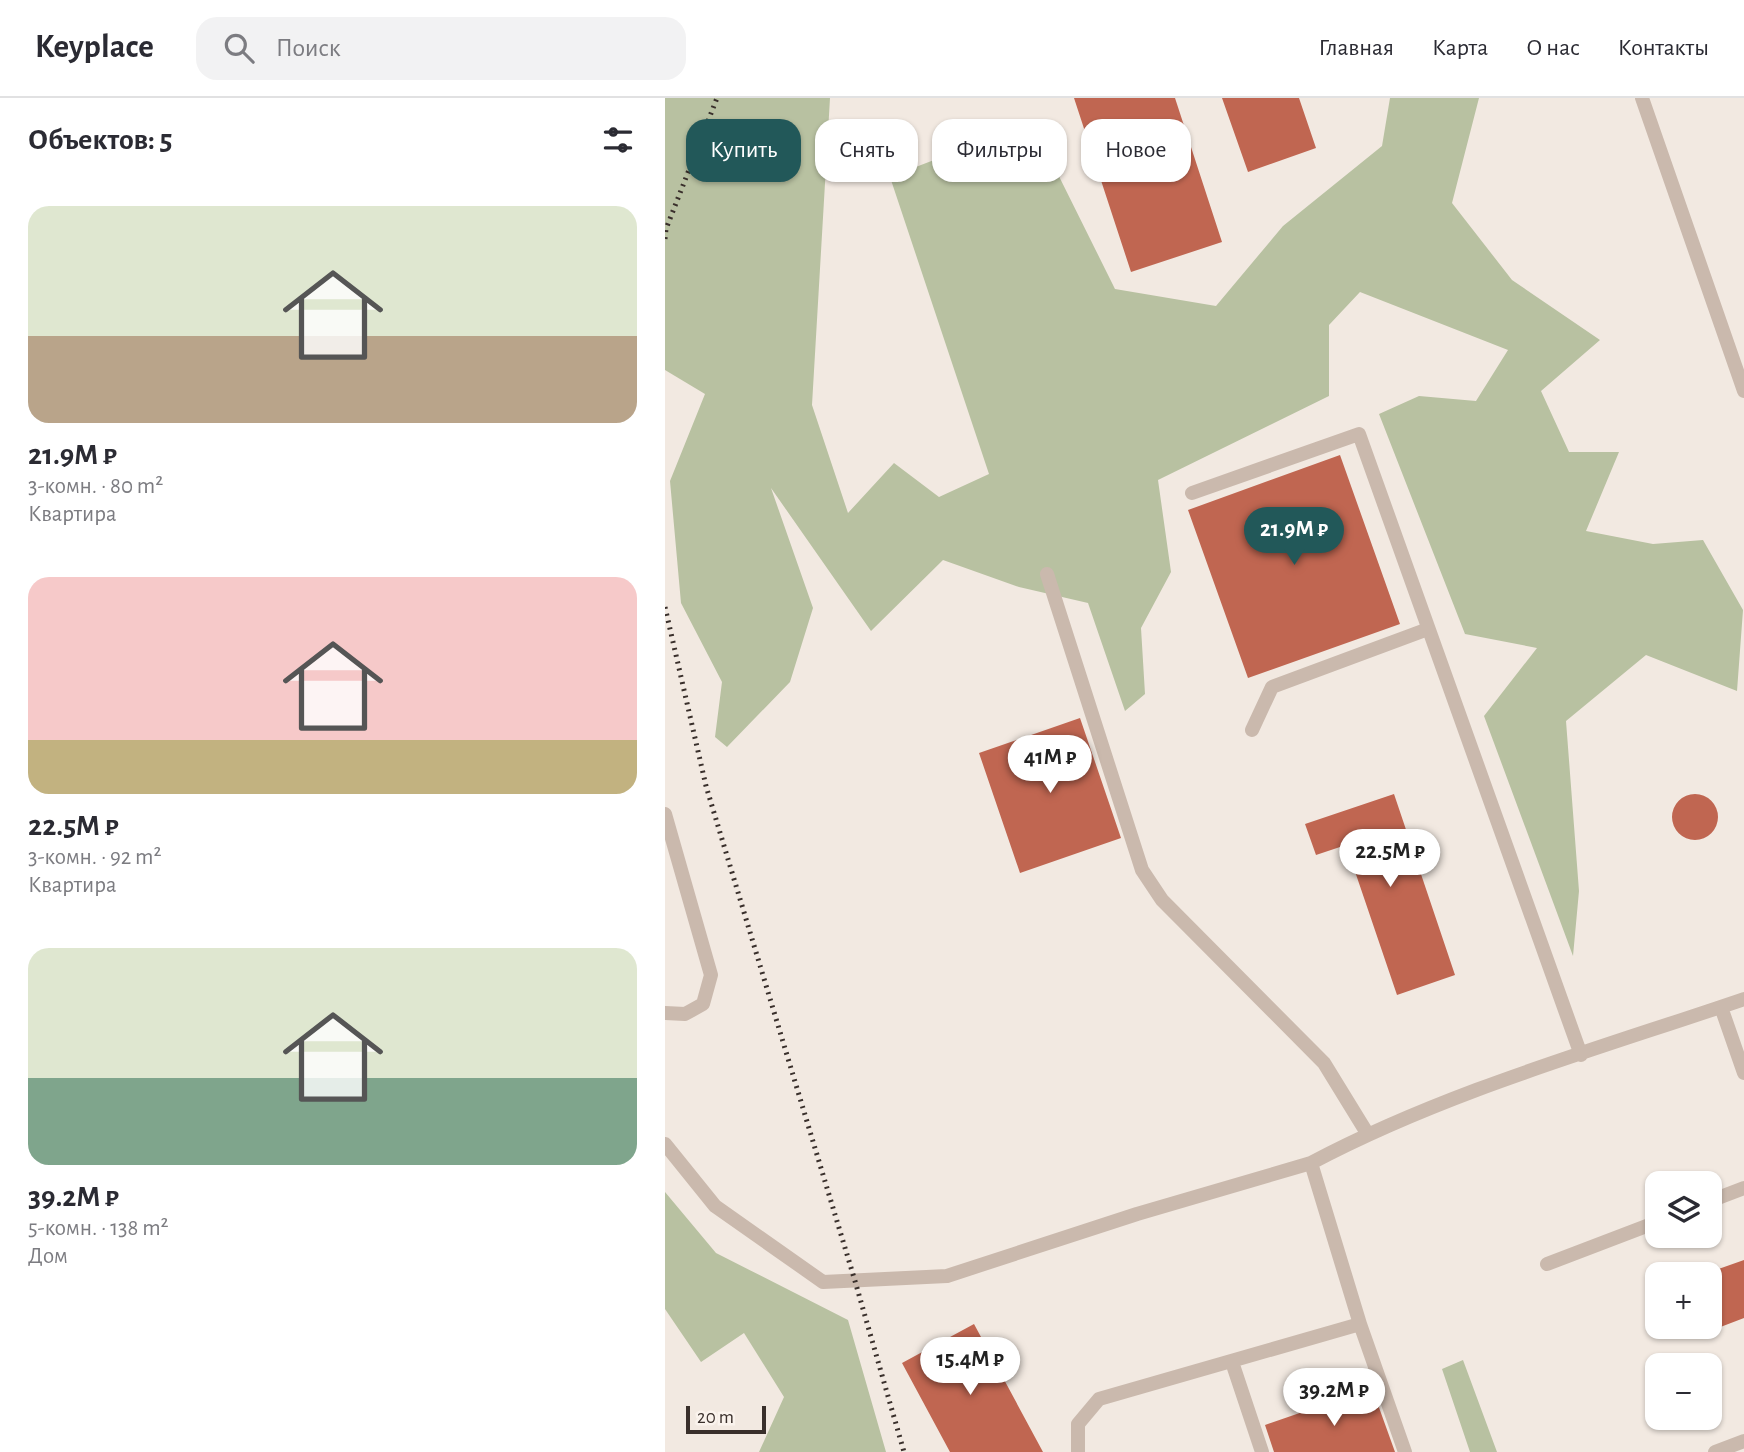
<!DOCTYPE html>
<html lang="ru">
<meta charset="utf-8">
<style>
body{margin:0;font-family:"Alegreya Sans",sans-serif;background:#f2f2f3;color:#2b2b33;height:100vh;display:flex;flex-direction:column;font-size:26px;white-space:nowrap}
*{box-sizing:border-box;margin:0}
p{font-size:23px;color:#7c7c81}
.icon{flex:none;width:38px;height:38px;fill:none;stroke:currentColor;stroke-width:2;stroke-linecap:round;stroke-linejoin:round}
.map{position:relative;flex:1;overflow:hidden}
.sheet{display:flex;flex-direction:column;background:#fff;width:665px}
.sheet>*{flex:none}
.guide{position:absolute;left:21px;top:21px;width:665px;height:63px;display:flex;gap:14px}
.tools{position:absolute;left:980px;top:1073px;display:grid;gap:14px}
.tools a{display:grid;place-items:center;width:77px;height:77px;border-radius:14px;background:#fff;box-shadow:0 2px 5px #0004;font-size:35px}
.scale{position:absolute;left:21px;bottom:18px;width:80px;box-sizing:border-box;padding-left:7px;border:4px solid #392f2b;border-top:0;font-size:19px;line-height:24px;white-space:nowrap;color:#392f2b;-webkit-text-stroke:5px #faf3ed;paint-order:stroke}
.price{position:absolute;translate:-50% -60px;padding:0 16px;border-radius:24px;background:#fff;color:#222;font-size:23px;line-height:46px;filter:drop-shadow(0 2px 4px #0008)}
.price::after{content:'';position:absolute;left:50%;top:42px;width:21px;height:16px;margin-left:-10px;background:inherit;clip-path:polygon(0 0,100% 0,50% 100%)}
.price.active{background:#225859;color:#fff}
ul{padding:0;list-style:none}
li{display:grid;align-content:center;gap:14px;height:371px;padding:0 28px}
li span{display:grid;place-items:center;height:217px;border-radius:21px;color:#555}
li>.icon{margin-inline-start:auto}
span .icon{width:126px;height:126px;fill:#fffc;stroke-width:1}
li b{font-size:30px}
h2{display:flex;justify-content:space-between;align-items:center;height:84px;padding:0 28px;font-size:30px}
.chip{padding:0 24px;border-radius:21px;background:#fff;box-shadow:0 2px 5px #0004;font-size:24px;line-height:63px}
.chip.active{background:#225859;color:#fff}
header{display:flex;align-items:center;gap:42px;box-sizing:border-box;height:98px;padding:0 35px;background:#fff;border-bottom:2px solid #e1e1e2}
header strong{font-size:33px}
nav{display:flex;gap:38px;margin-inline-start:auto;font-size:24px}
.search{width:490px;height:63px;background:#f2f2f3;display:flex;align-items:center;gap:18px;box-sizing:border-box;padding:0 24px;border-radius:21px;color:#7c7c81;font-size:26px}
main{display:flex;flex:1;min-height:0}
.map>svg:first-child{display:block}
</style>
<header>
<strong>Keyplace</strong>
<div class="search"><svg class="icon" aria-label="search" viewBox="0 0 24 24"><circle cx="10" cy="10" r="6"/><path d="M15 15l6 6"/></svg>Поиск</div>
<nav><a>Главная</a><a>Карта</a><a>О нас</a><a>Контакты</a></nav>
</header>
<main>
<section class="sheet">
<h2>Объектов: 5<svg class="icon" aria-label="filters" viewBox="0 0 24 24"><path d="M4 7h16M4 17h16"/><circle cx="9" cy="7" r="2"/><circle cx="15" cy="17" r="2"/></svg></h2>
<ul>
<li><span style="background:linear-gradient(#dfe7d0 60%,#b9a48a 0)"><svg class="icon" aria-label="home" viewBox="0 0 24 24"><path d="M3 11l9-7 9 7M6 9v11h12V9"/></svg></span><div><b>21.9M ₽</b><p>3-комн. · 80 m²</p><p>Квартира</p></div></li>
<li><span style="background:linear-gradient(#f6c9c9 75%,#c2b280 0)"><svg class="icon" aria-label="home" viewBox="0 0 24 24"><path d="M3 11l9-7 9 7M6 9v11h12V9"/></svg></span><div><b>22.5M ₽</b><p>3-комн. · 92 m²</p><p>Квартира</p></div></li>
<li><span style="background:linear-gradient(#dfe7d0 60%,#7fa58c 0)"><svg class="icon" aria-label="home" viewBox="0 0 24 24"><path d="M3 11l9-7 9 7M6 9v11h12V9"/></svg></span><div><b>39.2M ₽</b><p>5-комн. · 138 m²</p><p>Дом</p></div></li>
</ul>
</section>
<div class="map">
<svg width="1079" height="1354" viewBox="0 0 1079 1354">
<rect width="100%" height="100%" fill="#f2e9e1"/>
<!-- green -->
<path fill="#b8c1a1" d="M0 0H165L147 307 183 415 229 365 274 399 324 376 225 79 367 24 450 191 551 208 618 128 717 48 725 0H814L787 105 847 182 935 242 876 293 904 354H954L921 433 988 446 1038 442 1078 512 1072 593 981 557 901 623 914 793 908 858 819 618 872 550 800 536 714 316 754 298 811 303 843 252 695 194 664 227V298L493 382 506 474 476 530 480 596 460 613 423 505 354 489 278 462 206 533 106 390 148 510 125 584 62 649 50 639 57 584 16 505 5 383 40 296 0 272Z
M0 1094 51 1155 183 1222 221 1354H94L119 1299 79 1235 36 1264 0 1211Z
M798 1262 832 1354H805L777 1271Z"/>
<!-- building -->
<path fill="#c06651" d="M409 0H510L557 144 466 174Z
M557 0H634L651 50 583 74Z
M675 357 735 526 583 580 523 412Z
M415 620 456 740 355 775 314 655Z
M729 696 790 877 732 897 681 747 651 757 640 726Z
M1007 719a23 23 0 1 1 46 0a23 23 0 1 1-46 0Z
M1079 1162V1220L1045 1233V1174Z
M309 1226 378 1354H285L237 1265Z
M707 1290 730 1354H609L600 1327Z"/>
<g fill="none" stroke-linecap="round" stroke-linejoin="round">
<!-- service -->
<path stroke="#cab9ad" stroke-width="14" d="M977 0 1079 293
M527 395 694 336 916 957
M382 476 477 772 497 802 659 965 702 1035
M587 632 607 589 763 531
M0 716 46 877 38 906 20 916 0 915
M1056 909 1079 975
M0 1046 50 1108 158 1184 282 1178 472 1116 646 1065
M1045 1103 1079 1090
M882 1166 992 1124
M695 1226 740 1354
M567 1264 597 1354
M413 1354V1326L434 1301 695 1226 646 1065C782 993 933 951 1079 901
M1050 1354 1079 1343"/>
<!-- rail -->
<path stroke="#392f2b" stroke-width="5" stroke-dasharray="2 5" stroke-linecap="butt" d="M0 141 1 131 52 0
M0 509 41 688 190 1183 239 1354"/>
</g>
</svg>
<div class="tools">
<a><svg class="icon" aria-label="layers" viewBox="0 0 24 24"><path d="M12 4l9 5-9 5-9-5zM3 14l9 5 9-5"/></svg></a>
<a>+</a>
<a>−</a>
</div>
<div class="scale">20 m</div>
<b class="price active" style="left:629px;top:469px">21.9M ₽</b>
<b class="price" style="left:385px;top:697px">41M ₽</b>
<b class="price" style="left:725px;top:791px">22.5M ₽</b>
<b class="price" style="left:305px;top:1299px">15.4M ₽</b>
<b class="price" style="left:669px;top:1330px">39.2M ₽</b>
<div class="guide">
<a class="chip active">Купить</a>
<a class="chip">Снять</a>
<a class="chip">Фильтры</a>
<a class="chip">Новое</a>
</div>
</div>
</main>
